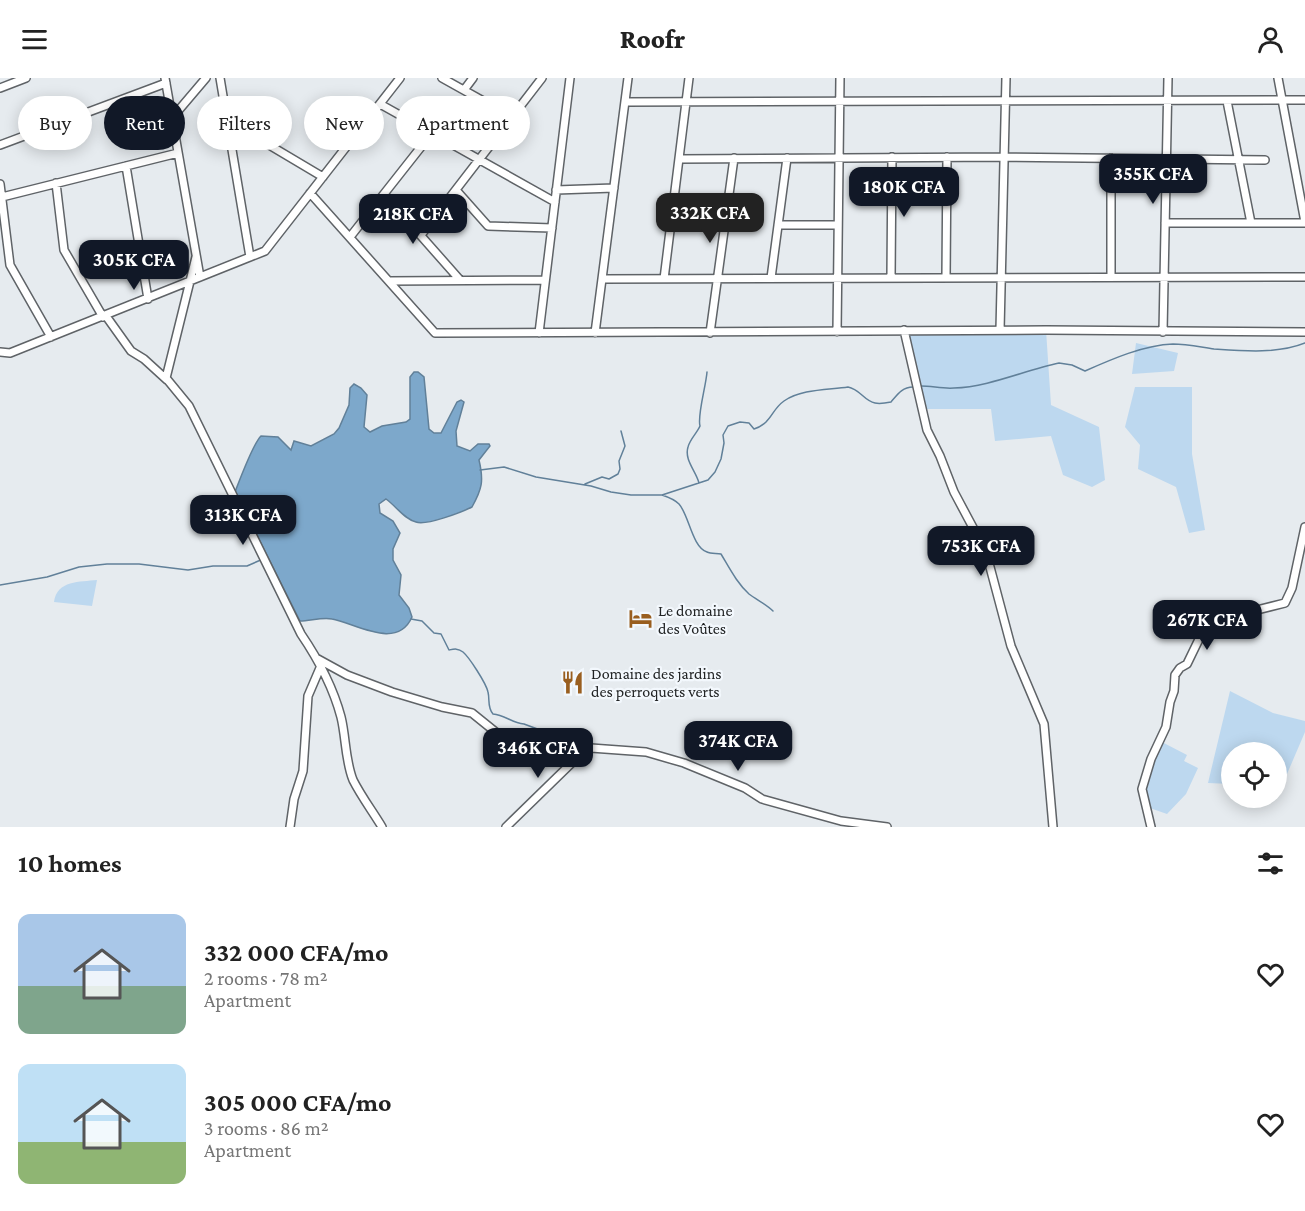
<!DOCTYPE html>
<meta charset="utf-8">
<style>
body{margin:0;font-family:"Crimson Pro",serif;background:#f2f2f2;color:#222;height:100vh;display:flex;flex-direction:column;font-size:22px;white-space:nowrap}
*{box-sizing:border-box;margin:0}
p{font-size:20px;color:#767676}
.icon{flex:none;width:33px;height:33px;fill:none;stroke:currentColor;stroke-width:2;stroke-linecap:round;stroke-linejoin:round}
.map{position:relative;height:749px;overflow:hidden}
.drawer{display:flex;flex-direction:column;background:#fff;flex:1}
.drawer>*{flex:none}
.top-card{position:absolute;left:18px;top:18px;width:600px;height:54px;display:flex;gap:12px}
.buttons{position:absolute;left:1221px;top:664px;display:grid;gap:12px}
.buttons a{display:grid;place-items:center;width:66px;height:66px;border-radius:50%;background:#fff;box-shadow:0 3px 15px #0003;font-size:30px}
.price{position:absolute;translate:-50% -51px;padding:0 14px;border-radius:12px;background:#111827;color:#fff;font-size:20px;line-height:39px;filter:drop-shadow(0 2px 3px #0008)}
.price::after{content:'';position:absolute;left:50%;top:36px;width:18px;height:14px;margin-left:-9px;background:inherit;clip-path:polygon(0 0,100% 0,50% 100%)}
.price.active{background:#222;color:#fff}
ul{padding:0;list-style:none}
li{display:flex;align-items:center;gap:18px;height:150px;padding:0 18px}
li span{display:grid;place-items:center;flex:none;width:168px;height:120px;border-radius:12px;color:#555}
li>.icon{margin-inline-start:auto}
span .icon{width:72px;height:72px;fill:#fffc;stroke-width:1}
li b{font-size:26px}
h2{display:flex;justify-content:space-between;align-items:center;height:72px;padding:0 18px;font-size:26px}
.pill{padding:0 21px;border-radius:27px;background:#fff;box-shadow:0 3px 15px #0003;font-size:21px;line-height:54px}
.pill.active{background:#111827;color:#fff}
header{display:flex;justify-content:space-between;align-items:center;height:78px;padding:0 18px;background:#fff;font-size:27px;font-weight:800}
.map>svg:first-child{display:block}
</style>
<header><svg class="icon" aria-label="menu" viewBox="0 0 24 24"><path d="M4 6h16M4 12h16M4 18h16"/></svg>Roofr<svg class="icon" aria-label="person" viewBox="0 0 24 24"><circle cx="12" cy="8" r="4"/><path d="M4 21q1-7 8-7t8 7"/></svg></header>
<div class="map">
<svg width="1305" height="749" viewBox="0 0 1305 749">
<rect width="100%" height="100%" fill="#e6ebef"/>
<!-- green -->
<path fill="#bdd8ef" d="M904 252H1046L1051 327 1099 349 1105 402 1092 409 1063 397 1051 358 995 363 991 331H923Z
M1136 265 1178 275 1174 293 1132 296Z
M1135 309H1192V376L1205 452 1189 455 1176 409 1138 391 1140 367 1125 349Z
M97 502 92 528 54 524C57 502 80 504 97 502Z
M1230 613 1273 635 1305 643V654L1284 703 1277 705 1276 675H1232L1231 706 1208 705Z
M1160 663 1187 677 1184 683 1198 690 1186 716 1167 736 1147 729 1142 711Z"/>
<!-- water -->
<path fill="#7da8cb" stroke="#618099" stroke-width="1.5" d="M414 294H418L424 299 429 351 434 355H441L457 324 461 322 464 324 456 353 457 368 470 373 478 366H489L490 368 479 382C484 403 482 411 472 429 462 434 426 448 416 444 404 441 396 428 386 421L379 426 380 435 393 443 400 455 393 471V482L401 497 399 517 409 530 412 539C397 573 355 545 332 541 322 539 310 543 300 543L235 414C240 401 253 366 261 358L278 359 291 372 294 363 311 368 334 356 339 350 349 327 350 310 354 306 361 310 367 317 364 349 370 354 382 348 406 344 410 341V299Z"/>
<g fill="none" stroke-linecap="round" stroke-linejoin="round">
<!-- stream -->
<path stroke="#618099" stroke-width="1.5" d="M921 308C932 308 943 311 954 310 989 309 1025 292 1059 285L1072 287 1085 293C1112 281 1144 267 1173 266 1186 266 1200 269 1214 271 1243 273 1278 276 1305 265
M480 392 504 389 536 399 591 408 611 414 631 417H662L708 402 715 394 721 381 724 365 723 357 728 348 740 344 749 345 754 351C772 345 771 332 784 323 801 311 828 312 848 309 860 311 864 323 875 325 880 326 886 325 891 324 897 317 902 309 913 309
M699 405C696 393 684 382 688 369 690 361 697 355 700 348 697 338 706 308 707 294
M585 406 602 399 609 401 618 396 620 391 619 383 625 368 621 353
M662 417C668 419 674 421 679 426 689 437 692 469 707 474 711 476 717 475 721 476 730 491 737 505 749 516 757 522 766 526 773 533
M0 507 47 499 79 489 107 486H139L188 492 213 488H247L263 481
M411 541 422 543 434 555 441 556 449 572C454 571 458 570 463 574 469 579 486 605 488 614 490 622 487 629 493 636 505 637 512 645 524 646L575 665
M536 653C533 663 531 669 542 675"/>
<defs>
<path id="minor" d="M165 0 200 199
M220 0 227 42 323 99
M442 0 512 39
M1278 0 1305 144
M0 10 26 0
M464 12 473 0
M1227 23 1251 145
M625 24 1305 22
M380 26 555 124
M172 40 206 0
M227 42 250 179
M0 67 166 5
M679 81 1004 79 1265 82
M126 88 148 221
M56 105 64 172 103 239
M0 106 10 187 51 259
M456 112 488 148 552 150
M556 112 614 110
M310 115 435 255 1046 252 1305 254
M384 116 460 202
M2 119 178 75
M1165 145H1305
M778 147H838
M421 157 542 0
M350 159 432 55
M196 179 166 300 189 328 301 556C318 581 333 609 341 639 346 659 345 682 353 702 361 718 373 734 382 749
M1111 199V80
M771 200 787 80
M891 200 892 79
M946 200 947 79
M602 201 1305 199
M664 201 689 0
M389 203 545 202
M106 238 131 273 144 281 167 302
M904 252 927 352 940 378 954 414 986 474 1011 568 1044 646 1053 749
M1000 252 1006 0
M837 254 840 0
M1163 254 1168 0
M539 255 570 0
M595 255 628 0
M710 255 734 80
M0 274 10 275 265 173 400 0
M316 580 347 597 392 614 442 629 472 635 498 656 516 662 527 669 539 684
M290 749 294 721 303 693 308 618 320 590
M506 749 586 671 591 670 646 674 684 685 745 710 762 721 841 743 887 749
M1151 749 1142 711 1151 681 1166 649 1170 624 1174 613 1175 597 1180 590 1187 586 1202 555 1206 553 1223 555 1245 535 1285 525 1292 510 1305 449"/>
</defs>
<!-- minor casing -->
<use href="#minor" stroke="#5f6367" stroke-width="10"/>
<!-- minor -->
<use href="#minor" stroke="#fff" stroke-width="7"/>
</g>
<!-- icons -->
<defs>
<symbol id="hotel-bare" viewBox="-9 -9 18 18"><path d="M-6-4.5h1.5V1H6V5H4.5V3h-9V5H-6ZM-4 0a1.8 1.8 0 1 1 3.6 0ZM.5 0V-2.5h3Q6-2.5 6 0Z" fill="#995e1f" stroke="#f3f8fd" stroke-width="2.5" paint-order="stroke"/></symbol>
<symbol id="restaurant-bare" viewBox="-9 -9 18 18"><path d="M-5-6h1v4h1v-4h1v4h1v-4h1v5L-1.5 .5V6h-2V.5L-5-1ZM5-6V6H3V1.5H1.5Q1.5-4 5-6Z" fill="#995e1f" stroke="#f3f8fd" stroke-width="2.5" paint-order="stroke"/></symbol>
</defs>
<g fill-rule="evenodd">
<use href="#hotel-bare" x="624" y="524" width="33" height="33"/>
<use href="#restaurant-bare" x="556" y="588" width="33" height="33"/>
</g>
<g text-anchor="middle" stroke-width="4.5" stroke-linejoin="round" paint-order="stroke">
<!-- poi labels -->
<g font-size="16" fill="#212324" stroke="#f3f8fd" text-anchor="start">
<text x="658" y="538">Le domaine<tspan x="658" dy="18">des Voûtes</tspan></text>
<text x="591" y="601">Domaine des jardins<tspan x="591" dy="18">des perroquets verts</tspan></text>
</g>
</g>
</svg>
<div class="buttons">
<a><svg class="icon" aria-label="locate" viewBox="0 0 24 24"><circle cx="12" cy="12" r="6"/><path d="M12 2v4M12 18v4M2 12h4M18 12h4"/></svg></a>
</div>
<b class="price" style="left:1153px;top:127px">355K CFA</b>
<b class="price" style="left:904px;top:140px">180K CFA</b>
<b class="price active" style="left:710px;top:166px">332K CFA</b>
<b class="price" style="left:413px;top:167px">218K CFA</b>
<b class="price" style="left:134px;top:213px">305K CFA</b>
<b class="price" style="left:243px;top:468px">313K CFA</b>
<b class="price" style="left:981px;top:499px">753K CFA</b>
<b class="price" style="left:1207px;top:573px">267K CFA</b>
<b class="price" style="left:738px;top:694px">374K CFA</b>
<b class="price" style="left:538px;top:701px">346K CFA</b>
<div class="top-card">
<a class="pill">Buy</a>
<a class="pill active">Rent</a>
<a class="pill">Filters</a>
<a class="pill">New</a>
<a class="pill">Apartment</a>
</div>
</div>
<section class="drawer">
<h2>10 homes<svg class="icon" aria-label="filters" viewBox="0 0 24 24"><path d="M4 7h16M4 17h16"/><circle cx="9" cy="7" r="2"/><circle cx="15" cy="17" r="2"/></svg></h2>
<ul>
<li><span style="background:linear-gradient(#a9c7e8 60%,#7fa58c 0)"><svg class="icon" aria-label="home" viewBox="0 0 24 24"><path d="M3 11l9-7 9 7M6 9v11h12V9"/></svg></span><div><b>332 000 CFA/mo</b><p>2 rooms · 78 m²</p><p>Apartment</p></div><svg class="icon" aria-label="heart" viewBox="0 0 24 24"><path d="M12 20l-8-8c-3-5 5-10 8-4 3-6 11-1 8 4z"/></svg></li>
<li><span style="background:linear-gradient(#bfe0f5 65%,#8fb573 0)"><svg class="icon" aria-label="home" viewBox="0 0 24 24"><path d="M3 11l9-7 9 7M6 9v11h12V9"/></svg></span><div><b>305 000 CFA/mo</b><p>3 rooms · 86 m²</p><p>Apartment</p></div><svg class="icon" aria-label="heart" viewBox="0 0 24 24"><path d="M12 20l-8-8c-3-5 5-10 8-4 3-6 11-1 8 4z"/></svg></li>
</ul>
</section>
